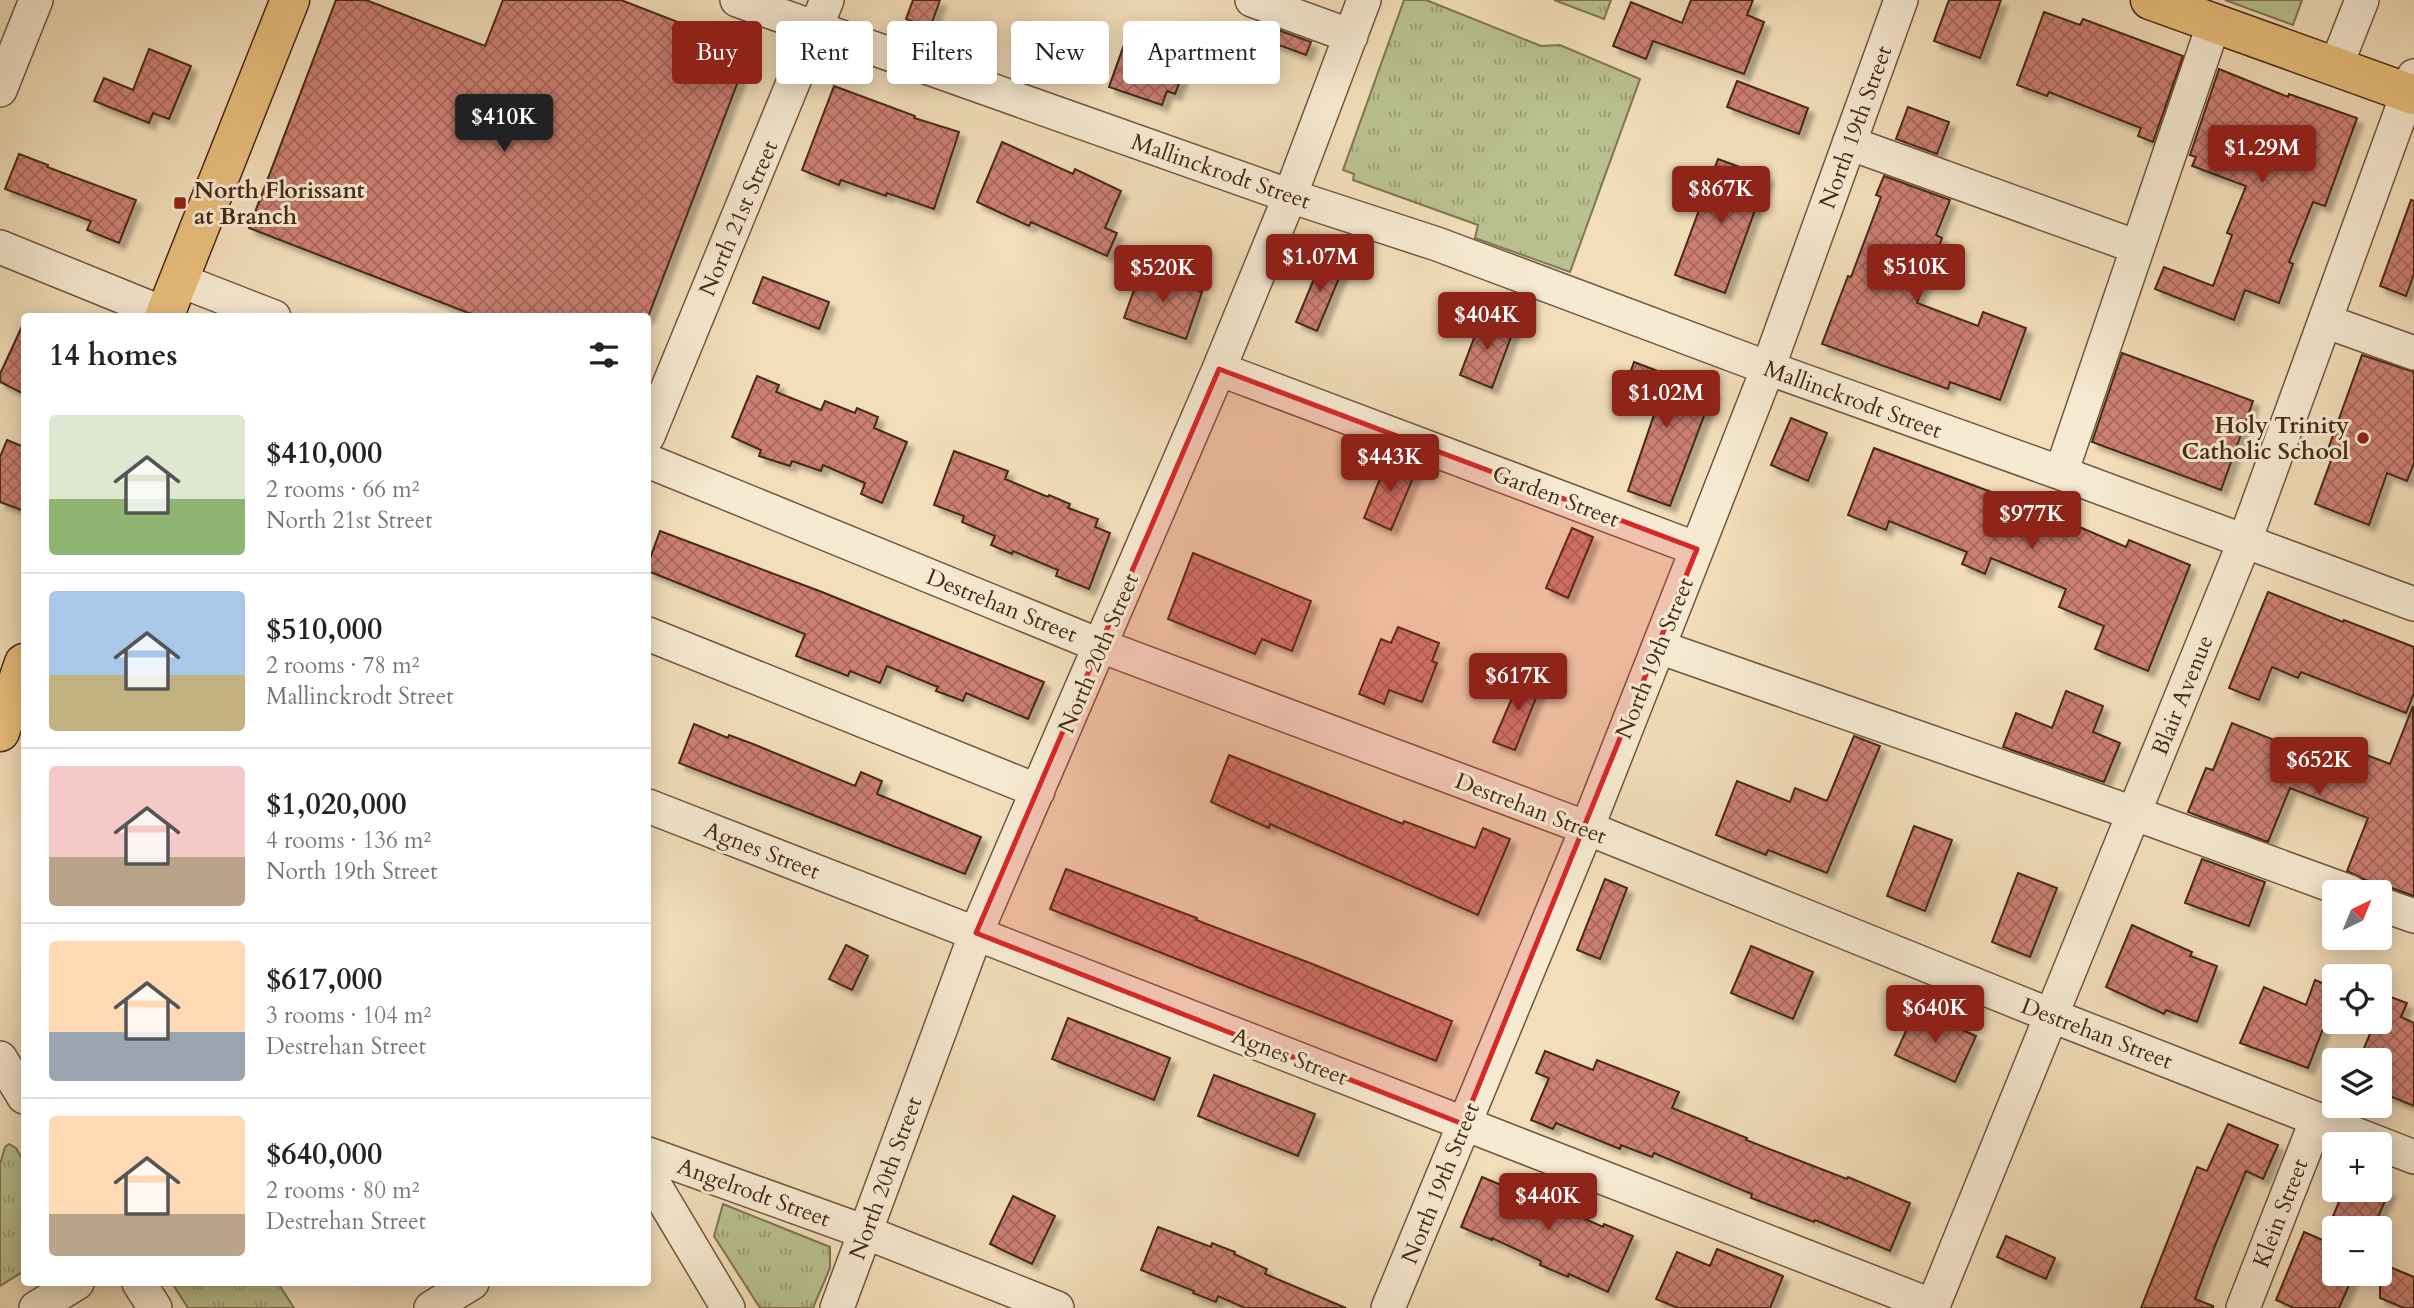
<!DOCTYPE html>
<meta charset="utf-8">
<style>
body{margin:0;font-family:Cardo,serif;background:#f6f6f6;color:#222;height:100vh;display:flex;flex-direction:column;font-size:26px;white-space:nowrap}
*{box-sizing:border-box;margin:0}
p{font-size:23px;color:#767676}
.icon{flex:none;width:38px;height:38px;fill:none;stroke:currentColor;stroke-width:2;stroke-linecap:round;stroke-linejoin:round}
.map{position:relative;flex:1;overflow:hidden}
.panel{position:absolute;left:21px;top:313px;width:630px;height:973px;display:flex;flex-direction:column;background:#fff;border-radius:7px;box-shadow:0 4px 18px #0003}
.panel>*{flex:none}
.guide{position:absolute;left:672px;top:21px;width:665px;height:63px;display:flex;gap:14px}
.needle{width:46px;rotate:43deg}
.tools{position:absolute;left:2322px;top:880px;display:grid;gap:14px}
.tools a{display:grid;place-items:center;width:70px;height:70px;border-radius:7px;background:#fff;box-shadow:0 4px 18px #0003;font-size:35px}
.price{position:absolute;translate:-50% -60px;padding:0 16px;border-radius:7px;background:#8f2418;color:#fff;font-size:23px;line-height:46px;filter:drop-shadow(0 2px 4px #0008)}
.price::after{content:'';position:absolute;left:50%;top:42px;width:21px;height:16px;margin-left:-10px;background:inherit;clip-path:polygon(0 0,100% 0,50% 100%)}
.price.selected{background:#222;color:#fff}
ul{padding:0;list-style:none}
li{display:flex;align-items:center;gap:21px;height:175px;padding:0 28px}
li+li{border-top:2px solid #e0e0e0}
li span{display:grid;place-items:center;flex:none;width:196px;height:140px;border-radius:7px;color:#555}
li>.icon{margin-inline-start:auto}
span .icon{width:84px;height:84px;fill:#fffc;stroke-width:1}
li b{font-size:30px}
h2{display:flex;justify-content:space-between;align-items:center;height:84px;padding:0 28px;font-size:30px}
.tag{padding:0 24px;border-radius:7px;background:#fff;box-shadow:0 4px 18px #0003;font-size:24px;line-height:63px}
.tag.selected{background:#8f2418;color:#fff}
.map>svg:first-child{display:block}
</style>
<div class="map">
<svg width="2414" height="1308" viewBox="0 0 2414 1308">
<defs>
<pattern id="grass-tufts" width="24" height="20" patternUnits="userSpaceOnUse" patternTransform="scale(1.75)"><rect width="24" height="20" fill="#bac190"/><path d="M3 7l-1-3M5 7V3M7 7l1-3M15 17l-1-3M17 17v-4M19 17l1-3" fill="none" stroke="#999d75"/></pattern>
<pattern id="building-cross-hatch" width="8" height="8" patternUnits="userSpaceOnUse" patternTransform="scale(1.75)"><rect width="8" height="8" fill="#cc7f73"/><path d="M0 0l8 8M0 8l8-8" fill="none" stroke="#a7685d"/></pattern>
<filter id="shadow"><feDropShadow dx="6" dy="6" stdDeviation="2" flood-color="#0004"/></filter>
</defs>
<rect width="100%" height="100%" fill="#f2deba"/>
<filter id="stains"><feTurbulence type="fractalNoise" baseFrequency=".00286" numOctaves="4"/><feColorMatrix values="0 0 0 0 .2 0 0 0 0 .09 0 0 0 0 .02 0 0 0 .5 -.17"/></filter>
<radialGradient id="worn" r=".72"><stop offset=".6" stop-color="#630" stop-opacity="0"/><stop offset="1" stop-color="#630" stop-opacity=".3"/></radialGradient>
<!-- grass -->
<path fill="url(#grass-tufts)" stroke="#807554" stroke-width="2" d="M1404 0H1426L1541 46 1560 45 1640 79 1570 272 1475 238 1478 225 1353 180 1354 174 1343 170Z
M1554 0H1611L1604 19Z
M9 1144 16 1148 24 1162V1271L0 1286V1164L5 1147Z
M723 1204 830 1247V1268L813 1308H760L714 1236Z
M172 1283H278L294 1308H188Z"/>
<!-- park -->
<path fill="#bac190" stroke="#807554" stroke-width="2" d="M2225 0H2302L2293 25Z"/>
<!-- building -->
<path fill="url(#building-cross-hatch)" stroke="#462917" stroke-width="2" filter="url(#shadow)" d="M336 0H366L485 46 503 0H621L750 50 648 317H479L249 228Z
M913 0H940L930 28 906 19Z
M1691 0H1753L1747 15 1764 22 1744 74 1653 41 1646 59 1613 46 1631 2 1682 23Z
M1949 0H2001L1980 58 1934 41Z
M2044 12 2080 25 2083 19 2183 56 2153 142 2138 136 2141 128 2049 92 2047 96 2017 85Z
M1259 23 1311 42 1306 55 1255 36Z
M1130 28 1157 37 1155 44 1182 54 1178 65 1185 68 1175 94 1167 91 1162 105 1109 87Z
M149 49 191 66 169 119 153 113 149 123 94 101 104 78 133 90Z
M2219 69 2288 97 2289 94 2357 118 2325 206 2313 202 2289 262 2293 264 2279 303 2245 290 2234 320 2155 289 2164 267 2213 286 2232 235 2227 233 2246 186 2192 166 2196 157 2190 155Z
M1737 81 1808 108 1799 134 1727 107Z
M834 86 915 116 914 118 959 132 934 209 887 193 886 196 841 180 839 185 802 170Z
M1908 107 1949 122 1937 154 1896 139Z
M1002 142 1073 174 1075 169 1121 191 1105 228 1117 233 1107 256 1031 222 1029 226 977 202Z
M19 154 48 165 47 167 136 200 119 243 87 230 91 221 5 189Z
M1718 159 1767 177 1725 293 1675 275Z
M1884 176 1950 200 1936 235 1942 238 1917 303 1978 326 1983 312 2026 328 2000 400 1950 382 1948 389 1822 344 1848 276 1851 277 1881 197 1876 195Z
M2411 200 2414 201V274L2406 296 2380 286Z
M1323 257 1344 266 1317 331 1296 322Z
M1141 270 1202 292 1186 339 1124 318Z
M763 277 829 302 819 329 753 303Z
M1482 317 1514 329 1492 388 1460 375Z
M24 322V394L0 382V374Z
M2122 353 2253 401 2221 490 2092 442Z
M2362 355 2414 372V463L2407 481 2387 473 2369 525 2315 504 2333 455 2327 452Z
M1634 362 1713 392 1670 506 1628 491 1657 406 1623 393Z
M757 376 779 385 776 392 821 410 825 401 855 413 857 408 878 417 874 428 907 442 882 503 861 494 865 483 823 465 821 471 792 461 790 466 759 456 761 450 732 437Z
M1791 418 1827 433 1808 481 1771 465Z
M7 440 24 447V511L0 502V457Z
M1874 448 2042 511 2126 547 2129 540 2190 565 2148 671 2095 649 2104 626 2059 607 2066 589 1991 558 1985 574 1962 564 1967 552 1889 521 1886 530 1848 515Z
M954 451 1008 471 1005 479 1048 497 1049 495 1070 504 1068 508 1098 519 1095 527 1110 533 1089 589 1056 576 1058 570 1013 551 1012 554 991 545 995 536 962 522 964 516 934 505Z
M1388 459 1416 471 1391 530 1364 518Z
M1572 528 1593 537 1568 598 1546 588Z
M660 531 822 592 1044 682 1028 719 966 693 963 701 936 691 938 687 887 666 880 683 850 671 848 676 796 656 805 634 648 571V564Z
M1193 553 1311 601 1292 651 1262 639 1255 654 1168 619Z
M2268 592 2343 622 2344 620 2414 647V693L2406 713 2301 672 2298 678 2272 667 2259 700 2229 688Z
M1398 627 1439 643 1432 661 1437 663 1422 702 1389 690 1384 704 1359 694 1381 639 1391 643Z
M1522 675 1542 683 1515 750 1493 742Z
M2066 691 2103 706 2093 732 2120 743 2104 782 2003 747 2016 713 2052 728Z
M2413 706 2414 896 2386 886 2376 885 2347 871 2368 818 2290 788 2268 842 2188 812 2206 768 2213 770 2232 723 2336 765 2343 746 2390 764Z
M694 724 728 738 729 735 753 744 855 786 861 772 882 781 877 794 981 837 965 874 679 763Z
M1854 736 1880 746 1827 873 1768 850 1766 855 1716 835 1737 781 1790 802 1795 788 1827 801Z
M1229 755 1403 824 1404 821 1475 848 1483 828 1510 839 1478 915 1270 824 1269 828 1211 802Z
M1914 826 1952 840 1925 911 1887 896Z
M2202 859 2265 882 2249 926 2185 903Z
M1066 869 1197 918 1196 920 1310 963 1452 1021 1436 1061 1050 909Z
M2018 873 2057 888 2030 957 1992 942Z
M1605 879 1627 888 1600 959 1577 950Z
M2132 925 2192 952 2190 956 2217 966 2197 1022 2166 1010 2164 1014 2106 987Z
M846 945 868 956 852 990 829 979Z
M1751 946 1813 972 1793 1019 1731 993Z
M2315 980 2334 988V1000L2308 1068 2240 1043 2264 987 2306 1005Z
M2385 995 2407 1003 2401 1017 2414 1023V1106L2380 1092V1060H2359L2375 1022H2380V1008Z
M1916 1009 1976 1036 1955 1082 1895 1055Z
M1068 1018 1170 1058 1154 1100 1052 1059Z
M1545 1051 1593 1070 1597 1060 1679 1092 1672 1108 1747 1138 1746 1140 1847 1179 1848 1177 1910 1203 1890 1251 1815 1220 1814 1222 1751 1198 1752 1194 1654 1153 1652 1157 1621 1145 1620 1149 1556 1123 1553 1129 1531 1120 1549 1078 1536 1073Z
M1214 1075 1315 1114 1298 1156 1198 1116Z
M2228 1124 2278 1145 2263 1179 2246 1171 2214 1248 2195 1299 2213 1306V1308H2141L2197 1167 2207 1171Z
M1482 1177 1525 1195 1528 1187 1558 1201 1556 1206 1603 1227 1604 1224 1633 1236 1608 1292 1569 1274 1568 1277 1540 1265 1541 1261 1492 1238V1240L1461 1227Z
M2344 1190H2390L2373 1228H2328Z
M1013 1196 1055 1216 1032 1264 990 1244Z
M1158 1227 1211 1247 1212 1243 1235 1252 1234 1254 1267 1269 1265 1274 1346 1308H1245L1218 1296 1216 1302 1193 1293 1194 1291 1141 1270Z
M2304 1232 2334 1245V1274H2354L2339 1308H2294L2276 1300Z
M2006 1236 2055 1258 2046 1279 1997 1257Z
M1717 1249 1783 1276 1770 1308H1678L1656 1299 1677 1252 1710 1266Z
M2380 1263 2414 1277V1308H2404L2380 1298Z"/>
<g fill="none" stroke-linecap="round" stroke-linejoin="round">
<defs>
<path id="minor" d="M737 0 1290 196 1437 244 1768 368 2061 473 2414 604
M1252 0 1351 36
M2336 66 2362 0
M0 90 36 0
M1849 143 2137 247
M0 247 165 314
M179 280 274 317
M2325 321 2414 353
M1219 369 1697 549
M648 436 827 0
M648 461 1101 646 1587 828 2050 1015 2414 1157
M2061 473 2214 23
M648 634 1038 791
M1659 647 2133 813 2350 892
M648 806 1933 1306
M2380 904 2414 916
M0 1058 24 1097
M648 1154 865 1232 1057 1308
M648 1174 728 1308
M139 1283 155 1308
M36 1308 77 1283
M431 1308 472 1283
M837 1308 976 933 1219 369 1290 196 1364 0
M1388 1308 1587 828 1697 549 1768 368 1901 0
M1932 1308 2244 543 2414 76
M2243 1308 2317 1119"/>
<path id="major" d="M2150 0 2414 95
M164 317 290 0
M0 732 24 663"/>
</defs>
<!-- minor casing -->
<use href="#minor" stroke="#715640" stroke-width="36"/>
<!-- major casing -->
<use href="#major" stroke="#462917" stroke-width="41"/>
<!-- minor -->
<use href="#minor" stroke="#f7ead2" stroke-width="33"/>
<!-- major -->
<use href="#major" stroke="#e9bf7d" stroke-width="38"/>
</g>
<!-- marked area -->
<path fill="#d62828" fill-opacity="0.2" stroke="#d62828" stroke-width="5" stroke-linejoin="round" d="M1219 369 1697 549 1463 1124 976 933Z"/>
<!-- markers -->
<g fill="#8f2418" stroke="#f7ead2" stroke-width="2.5">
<rect x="173" y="196" width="14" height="14" rx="3.5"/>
<circle cx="2363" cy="438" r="7"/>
</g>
<g text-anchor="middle" stroke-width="6" stroke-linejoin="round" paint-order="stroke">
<!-- street labels -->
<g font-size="23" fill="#462917" stroke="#f7ead2">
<text transform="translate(1855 127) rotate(-70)" y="8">North 19th Street</text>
<text transform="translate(1221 171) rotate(19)" y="8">Mallinckrodt Street</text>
<text transform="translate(738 218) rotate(-67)" y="8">North 21st Street</text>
<text transform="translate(1853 399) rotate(20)" y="8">Mallinckrodt Street</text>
<text transform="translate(1556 496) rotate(21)" y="8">Garden Street</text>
<text transform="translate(1002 605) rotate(22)" y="8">Destrehan Street</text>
<text transform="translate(1098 653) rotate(-67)" y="8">North 20th Street</text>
<text transform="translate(1654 658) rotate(-68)" y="8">North 19th Street</text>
<text transform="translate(2182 695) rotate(-68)" y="8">Blair Avenue</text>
<text transform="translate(1531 808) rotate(21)" y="8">Destrehan Street</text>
<text transform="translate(762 850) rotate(21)" y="8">Agnes Street</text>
<text transform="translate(2097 1033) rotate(21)" y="8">Destrehan Street</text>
<text transform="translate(1290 1056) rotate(21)" y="8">Agnes Street</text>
<text transform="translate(885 1178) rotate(-70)" y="8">North 20th Street</text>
<text transform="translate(1440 1183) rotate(-68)" y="8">North 19th Street</text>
<text transform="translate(754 1192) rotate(20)" y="8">Angelrodt Street</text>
<text transform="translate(2280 1213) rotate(-69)" y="8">Klein Street</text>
</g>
<!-- poi labels -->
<g font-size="23" font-weight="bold" fill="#462917" stroke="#f7ead2" text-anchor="start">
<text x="194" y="198">North Florissant<tspan x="194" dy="26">at Branch</tspan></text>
<text x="2349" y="433" text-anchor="end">Holy Trinity<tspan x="2349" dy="26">Catholic School</tspan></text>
</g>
</g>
<rect width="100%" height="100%" filter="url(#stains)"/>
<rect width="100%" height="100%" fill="url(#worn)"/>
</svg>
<div class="tools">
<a><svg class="needle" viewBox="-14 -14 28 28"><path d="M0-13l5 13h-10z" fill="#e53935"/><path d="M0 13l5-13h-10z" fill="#767676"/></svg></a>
<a><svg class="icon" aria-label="locate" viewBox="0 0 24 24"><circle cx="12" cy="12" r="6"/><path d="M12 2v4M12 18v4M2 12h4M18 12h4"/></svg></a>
<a><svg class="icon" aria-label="layers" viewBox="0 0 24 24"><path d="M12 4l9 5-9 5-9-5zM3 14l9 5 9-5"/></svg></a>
<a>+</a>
<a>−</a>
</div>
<b class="price selected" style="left:504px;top:154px">$410K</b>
<b class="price" style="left:2262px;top:185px">$1.29M</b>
<b class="price" style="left:1721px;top:226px">$867K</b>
<b class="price" style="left:1320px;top:294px">$1.07M</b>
<b class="price" style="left:1916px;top:304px">$510K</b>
<b class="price" style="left:1163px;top:305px">$520K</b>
<b class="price" style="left:1487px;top:352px">$404K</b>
<b class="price" style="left:1666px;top:430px">$1.02M</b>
<b class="price" style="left:1390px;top:494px">$443K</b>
<b class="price" style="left:2032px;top:551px">$977K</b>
<b class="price" style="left:1518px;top:713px">$617K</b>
<b class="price" style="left:2319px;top:797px">$652K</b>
<b class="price" style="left:1935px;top:1045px">$640K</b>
<b class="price" style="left:1548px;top:1233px">$440K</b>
<div class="guide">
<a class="tag selected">Buy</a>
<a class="tag">Rent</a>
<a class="tag">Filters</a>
<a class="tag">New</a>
<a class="tag">Apartment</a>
</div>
<section class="panel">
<h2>14 homes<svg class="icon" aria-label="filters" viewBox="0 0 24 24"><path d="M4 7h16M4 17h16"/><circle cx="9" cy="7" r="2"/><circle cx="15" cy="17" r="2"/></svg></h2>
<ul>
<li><span style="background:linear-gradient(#dfe7d0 60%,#8fb573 0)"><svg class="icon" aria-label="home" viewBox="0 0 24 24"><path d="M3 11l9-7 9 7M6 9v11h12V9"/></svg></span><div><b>$410,000</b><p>2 rooms · 66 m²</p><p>North 21st Street</p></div></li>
<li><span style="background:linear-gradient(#a9c7e8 60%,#c2b280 0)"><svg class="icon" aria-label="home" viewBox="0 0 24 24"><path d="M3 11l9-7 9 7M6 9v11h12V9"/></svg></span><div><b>$510,000</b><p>2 rooms · 78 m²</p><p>Mallinckrodt Street</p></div></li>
<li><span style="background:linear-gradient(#f6c9c9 65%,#b9a48a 0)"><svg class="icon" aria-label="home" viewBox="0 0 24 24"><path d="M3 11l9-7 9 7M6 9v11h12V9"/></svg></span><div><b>$1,020,000</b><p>4 rooms · 136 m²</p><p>North 19th Street</p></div></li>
<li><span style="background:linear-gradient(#ffd9b3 65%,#9aa5b1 0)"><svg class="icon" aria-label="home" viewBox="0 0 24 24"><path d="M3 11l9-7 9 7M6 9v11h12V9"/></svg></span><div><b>$617,000</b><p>3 rooms · 104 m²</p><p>Destrehan Street</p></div></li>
<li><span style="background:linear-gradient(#ffd9b3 70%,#b9a48a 0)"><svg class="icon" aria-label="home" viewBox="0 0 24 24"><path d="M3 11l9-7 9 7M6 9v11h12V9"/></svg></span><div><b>$640,000</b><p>2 rooms · 80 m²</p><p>Destrehan Street</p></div></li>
</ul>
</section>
</div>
